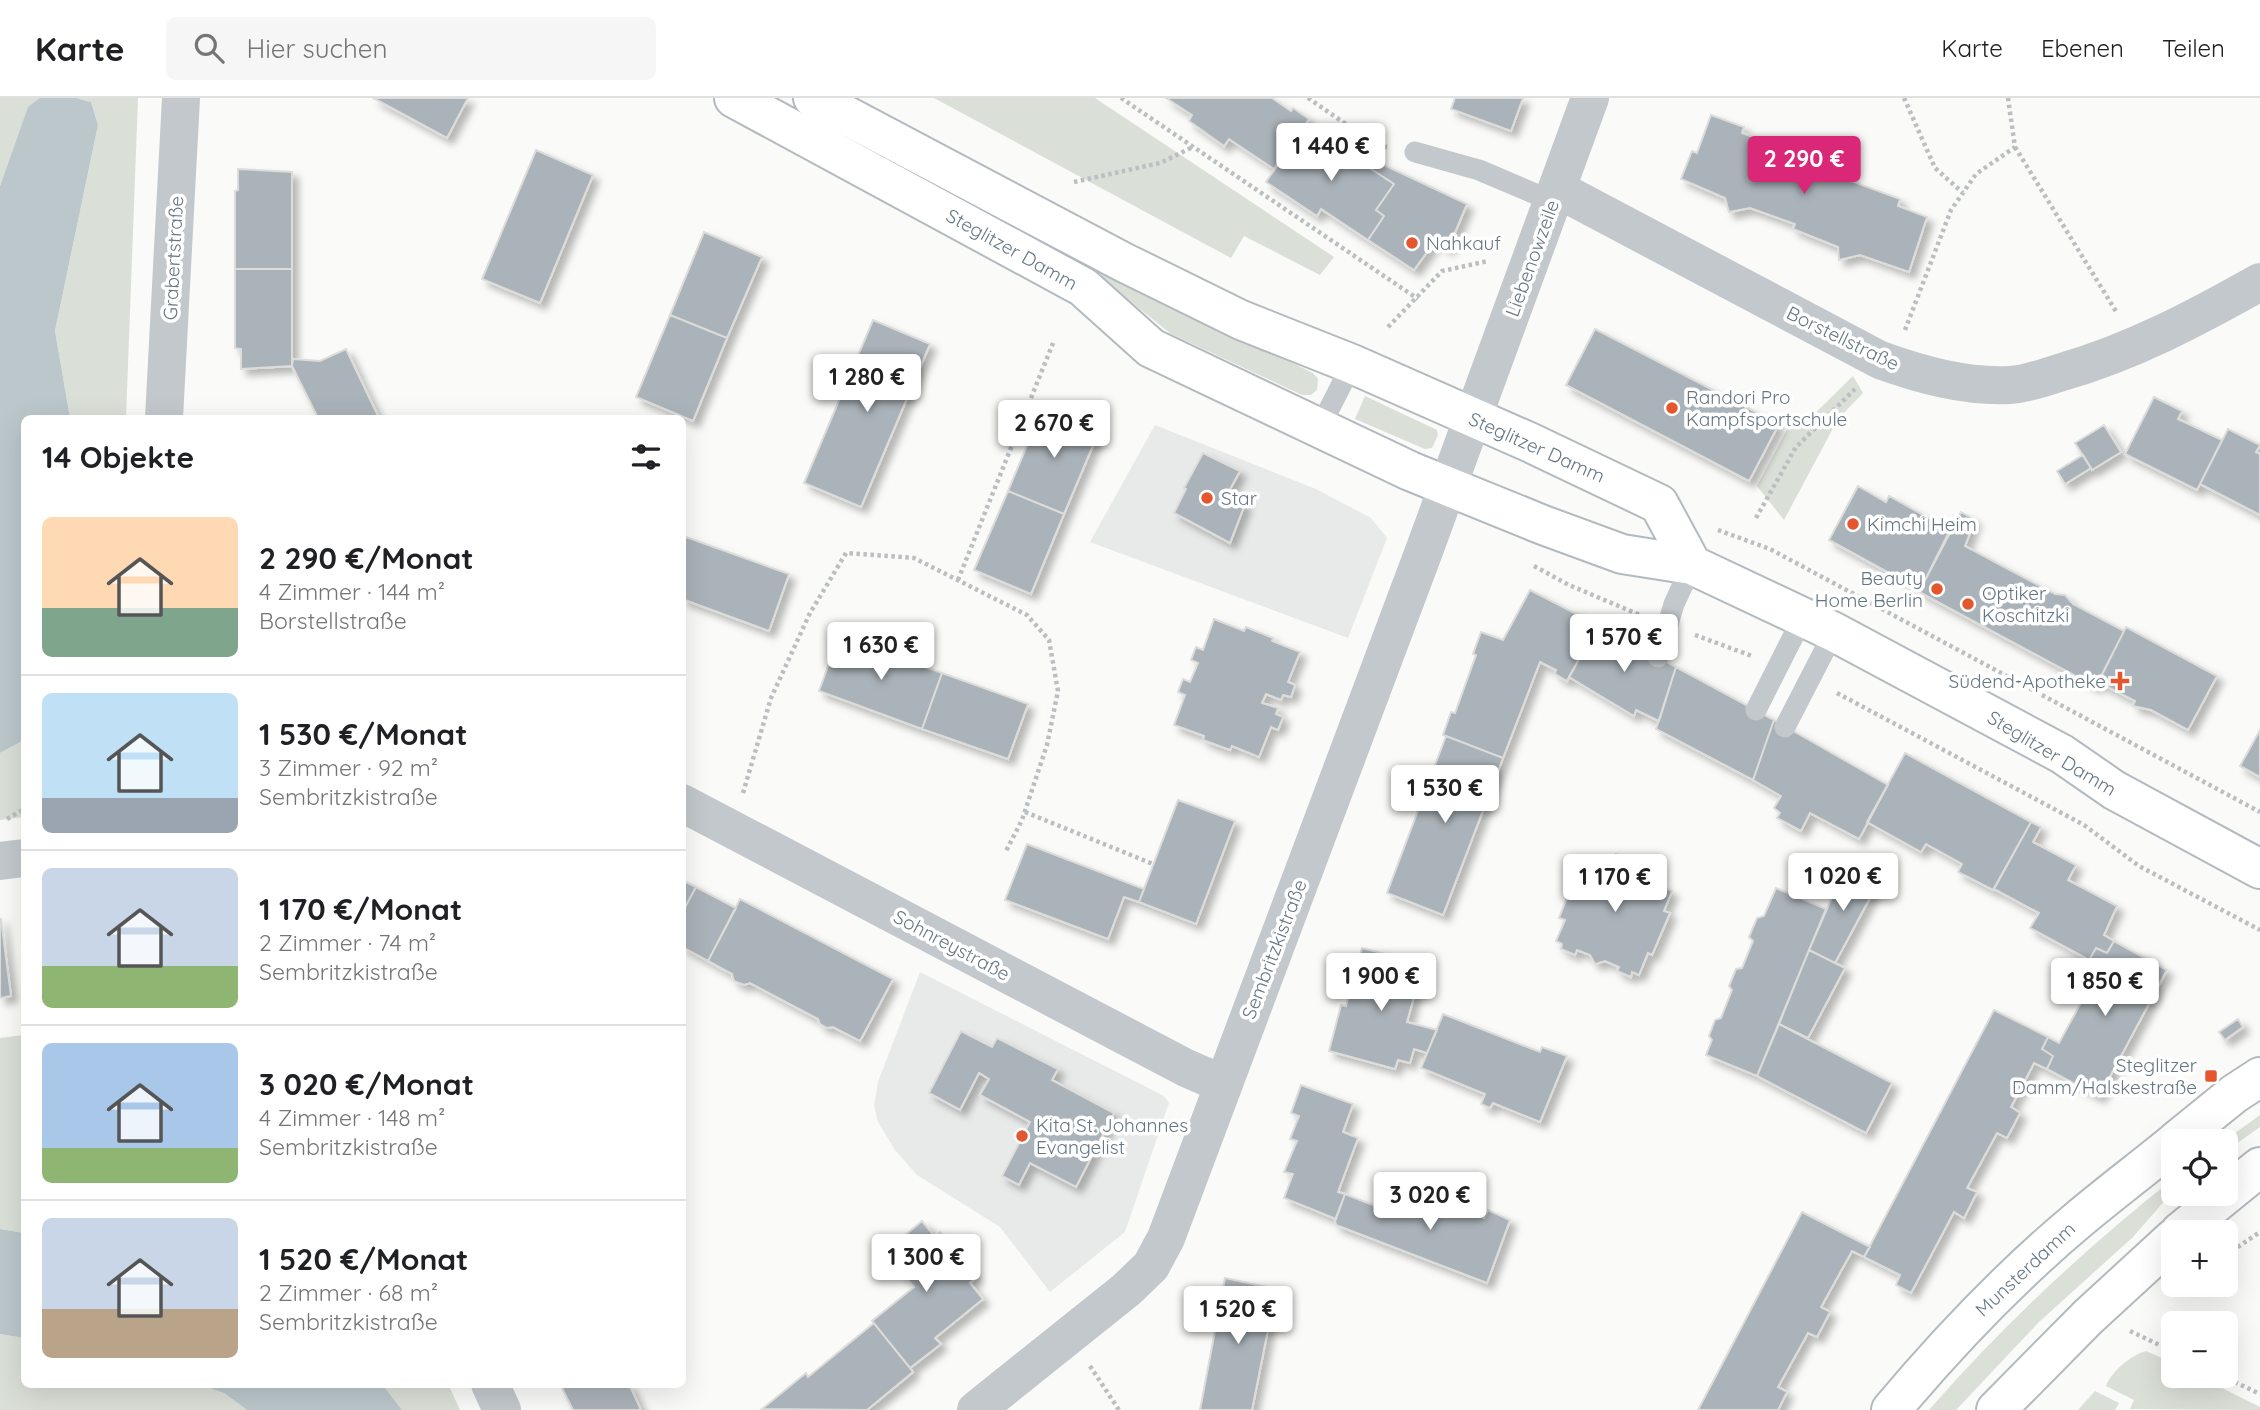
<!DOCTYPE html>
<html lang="de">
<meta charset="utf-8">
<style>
body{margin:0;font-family:Quicksand,sans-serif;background:#f6f6f6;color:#202124;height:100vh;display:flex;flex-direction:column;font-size:26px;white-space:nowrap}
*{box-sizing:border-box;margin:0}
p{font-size:23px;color:#757577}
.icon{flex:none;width:38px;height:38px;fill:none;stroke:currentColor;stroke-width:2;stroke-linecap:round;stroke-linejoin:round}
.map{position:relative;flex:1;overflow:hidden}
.details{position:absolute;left:21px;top:317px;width:665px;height:973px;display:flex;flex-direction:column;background:#fff;border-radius:10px;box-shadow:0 7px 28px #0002}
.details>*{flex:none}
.controls{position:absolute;left:2161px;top:1031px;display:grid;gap:14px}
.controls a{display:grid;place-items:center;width:77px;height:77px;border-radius:10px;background:#fff;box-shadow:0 7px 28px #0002;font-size:35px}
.price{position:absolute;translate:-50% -60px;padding:0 16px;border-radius:7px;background:#fff;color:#222;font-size:23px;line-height:46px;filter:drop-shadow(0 2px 4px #0008)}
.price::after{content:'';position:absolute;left:50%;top:42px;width:21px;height:16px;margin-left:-10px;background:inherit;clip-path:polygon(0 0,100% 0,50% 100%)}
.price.current{background:#db2777;color:#fff}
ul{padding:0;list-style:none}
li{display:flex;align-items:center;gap:21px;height:175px;padding:0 21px}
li+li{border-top:2px solid #e0e0e0}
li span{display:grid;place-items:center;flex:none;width:196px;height:140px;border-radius:10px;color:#555}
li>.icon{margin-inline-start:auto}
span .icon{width:84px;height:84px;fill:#fffc;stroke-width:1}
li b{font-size:30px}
h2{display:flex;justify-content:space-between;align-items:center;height:84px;padding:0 21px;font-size:30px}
header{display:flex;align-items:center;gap:42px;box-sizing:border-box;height:98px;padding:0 35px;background:#fff;border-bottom:2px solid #e0e0e0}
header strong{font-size:33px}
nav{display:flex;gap:38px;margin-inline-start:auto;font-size:24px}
.search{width:490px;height:63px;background:#f6f6f6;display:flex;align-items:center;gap:18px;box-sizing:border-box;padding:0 24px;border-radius:10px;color:#757577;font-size:26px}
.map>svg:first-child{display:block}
</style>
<header>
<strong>Karte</strong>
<div class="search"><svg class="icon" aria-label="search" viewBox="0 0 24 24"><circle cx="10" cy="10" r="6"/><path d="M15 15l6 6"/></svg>Hier suchen</div>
<nav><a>Karte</a><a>Ebenen</a><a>Teilen</a></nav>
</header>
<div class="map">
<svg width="2260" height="1312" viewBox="0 0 2260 1312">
<defs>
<filter id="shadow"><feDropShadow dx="6" dy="6" stdDeviation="3.5" flood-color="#0004"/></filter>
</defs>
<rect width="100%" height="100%" fill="#fafaf8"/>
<!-- built -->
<path fill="#e8e9e9" d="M1155 327 1316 391 1371 420 1387 440 1348 540 1090 444Z
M920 874 1164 998 1169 1005 1125 1134 1050 1194 1000 1129 917 1077 895 1052 878 1024 874 1008 878 984Z"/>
<!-- green -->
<path fill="#dadfd7" d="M0 0H40L28 10 0 88Z
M76 0H138L126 320H70L55 233 98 27 91 4Z
M934 0H1095L1334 159 1320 177 1244 138 1231 160Z
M1103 173 1313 275 1318 281 1317 292 1311 297H1302L1171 236 1100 179Z
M1853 278 1863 295 1838 321 1784 422 1757 388 1792 322 1802 328Z
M1365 298 1437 332 1438 337 1432 350 1425 351 1355 321Z
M24 642V719L0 722V655Z
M24 937V1135L0 1131V940Z
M2260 1017V1029L2226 1053 2224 1043Z
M2173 1081V1093L2133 1139 2039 1224 1956 1312H1929C2003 1227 2085 1151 2173 1081Z
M0 1236 24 1240V1286H198L224 1295 247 1312H0Z
M2146 1253 2173 1265 2174 1278H2198L2260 1309V1312L2130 1311 2134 1302 2106 1288C2111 1274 2131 1257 2146 1253Z
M382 1286H448L460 1312H402Z
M2095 1293 2119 1305 2115 1312H2078Z"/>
<!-- water -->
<path fill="#bbc7cb" d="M40 0H76L91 4 98 27 55 233 70 320H24V642L0 655V88L28 9Z
M0 1131 24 1135V1240L0 1236Z
M198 1286H382L402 1312H247L224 1295Z"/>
<!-- building -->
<path fill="#aab3b9" stroke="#dcdcda" stroke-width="2" filter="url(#shadow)" d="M373 0H468L447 40Z
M1166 0H1272L1291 13 1293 10 1309 21 1274 71 1229 41 1224 48 1189 23 1192 17Z
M1455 0H1523L1511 33 1451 11Z
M1711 17 1744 29 1742 35 1821 65 1819 71 1900 101 1898 108 1927 119 1909 174 1860 157 1839 162 1838 149 1793 131 1795 126 1750 110 1729 114 1725 100 1681 81 1692 53 1697 55Z
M1305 27 1394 86 1376 112 1384 118 1368 142 1321 111 1317 118 1266 84Z
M536 52 593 77 540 205 482 181Z
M1367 59 1467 106 1448 151 1435 143 1414 172 1368 142 1384 118 1376 112 1394 86 1362 65Z
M238 71 292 74V171H235V93L238 92Z
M704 134 762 159 727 240 670 217Z
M235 171H292V268L241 271V251L235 250Z
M670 217 727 240 693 323 636 299Z
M873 222 930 246 861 409 804 385Z
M1595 231 1779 326 1749 383 1566 287Z
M346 251 379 320H318L292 268 293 261 320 263Z
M2154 299 2182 313 2178 321 2222 342 2197 392 2125 356Z
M1044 307 1100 331 1064 416 1008 393Z
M2104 327 2121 354 2092 372 2075 345Z
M2228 331 2260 347 2256 354 2260 356V417L2200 386Z
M1203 355 1240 373 1227 397 1245 406 1230 445 1174 415 1186 391 1184 390Z
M2083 357 2091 370 2065 386 2057 373Z
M1858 388 1886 404 1889 398 1950 432 1920 492 1829 442Z
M1008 393 1064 416 1031 496 974 472Z
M1961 414 1975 422 1965 448 2055 496 2065 497 2073 506 2124 533 2096 589 1921 495 1920 492Z
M686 439 789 476 769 533 682 501V449Z
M1530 492 1598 527 1567 583 1555 576 1556 572 1540 564 1503 660 1443 637 1451 614 1455 615 1476 557 1473 556 1481 534 1503 542Z
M1214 521 1244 533 1246 529 1273 540 1272 543 1300 554 1288 584 1295 587 1291 599 1283 597 1281 602 1266 596 1262 605 1278 610 1276 616 1283 619 1278 632 1271 629 1259 659 1232 648 1230 652 1203 642 1204 638 1174 627 1185 597 1178 594 1183 581 1190 584 1198 565 1191 562 1196 549 1203 552Z
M1598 527 1676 569 1659 623 1636 612 1634 618 1569 579Z
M2126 529 2217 578 2188 632 2151 612 2133 608 2135 603 2098 584Z
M839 538 942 575 922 631 819 593Z
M1676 569 1774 622 1753 682 1656 631Z
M942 575 1028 606 1008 661 922 631Z
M1774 622 1888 687 1859 741 1810 715 1801 733 1777 720 1780 715 1774 710 1781 698 1753 682Z
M2260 632V679L2240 668Z
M1446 638 1503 660 1443 817 1387 795Z
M1905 655 2031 724 1993 792 1958 774 1962 766 1926 746 1921 754 1867 724Z
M1178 702 1235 723 1196 826 1139 804Z
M2031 724 2041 729 2033 744 2076 767 2068 782 2117 808 2104 837 2114 843 2107 855 2096 850 2089 862 2030 830 2039 815 1994 791Z
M1027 746 1144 791 1139 804 1124 799 1108 841 1005 802Z
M1616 756 1657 773 1652 785 1672 793 1664 813 1670 815 1652 857 1648 855 1639 877 1632 874 1631 879 1617 873 1619 869 1605 863 1595 866 1590 857 1577 852 1575 857 1561 851 1562 846 1556 843 1565 822 1559 820 1576 777 1582 779 1590 759 1611 768Z
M1847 765 1879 783 1835 865 1809 852Z
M682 782 696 789 682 815Z
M696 789 736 810 708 863 682 849V815Z
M1776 790 1826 811 1757 978 1706 957 1712 942 1709 938 1715 922 1721 920 1732 892 1729 888 1736 871 1742 870 1753 843 1749 839 1757 820 1764 818Z
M740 801 893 881 860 943 833 929 827 930 820 926 818 921 750 885 744 887 734 883 732 876 708 863Z
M1 821 11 898 0 900V821Z
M2114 843 2167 872 2099 999 2047 971 2053 958 2042 951 2048 939 2059 945 2101 868 2089 862 2096 850 2107 855Z
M1362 850 1423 866 1407 924 1437 932 1427 955 1414 951 1410 965 1398 962 1395 971 1329 953 1341 907 1346 908Z
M1809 852 1845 870 1808 940 1779 926Z
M1994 912 2048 939 2042 951 2053 958 2047 971 2034 965 2011 1009 2020 1015 2007 1040 1997 1035 1967 1090 1977 1094 1964 1120 1954 1114 1911 1195 1896 1187 1900 1177 1864 1159Z
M1443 916 1540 954 1542 949 1567 958 1540 1024 1493 1005 1490 1010 1481 1006 1485 996 1421 970Z
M2238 921 2243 929 2225 942 2219 934Z
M1779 926 1892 985 1866 1035 1757 978Z
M961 933 992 949 997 940 1058 971 1052 982 1114 1015 1076 1089 1030 1065 1019 1087 1002 1078 1030 1024 980 997 989 981 979 975 960 1012 929 995Z
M1301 987 1353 1006 1343 1034 1358 1040 1338 1094 1345 1096 1336 1121 1284 1100 1293 1076 1284 1074 1297 1043 1290 1041 1299 1018 1291 1015Z
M1392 1094 1441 1112 1443 1104 1484 1120 1488 1112 1510 1122 1487 1185 1336 1127 1335 1122 1345 1096 1385 1112Z
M1802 1114 1870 1149 1864 1159 1852 1153 1821 1209 1830 1214 1817 1239 1808 1235 1778 1289 1787 1294 1778 1312H1698Z
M922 1123 935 1139 940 1134 977 1179 970 1185 983 1201 935 1240 941 1246 910 1270 872 1223 914 1189 885 1154Z
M1225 1180 1276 1191 1252 1312H1200Z
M874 1225 913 1274 867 1312 762 1311 806 1275 808 1279Z
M570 1286H629L641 1312H573L562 1290Z"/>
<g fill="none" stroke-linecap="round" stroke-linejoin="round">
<defs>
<path id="secondary" d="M734 0 1083 189 1151 250 1410 373 1543 427 1622 456 1692 467 1834 534 2062 656 2114 692 2260 771
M813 0 1123 164 1241 222 1352 266 1529 344 1659 406 1692 467
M2176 1043 2234 996 2260 979
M2180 1134 2260 1069
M1891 1312C1948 1244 2010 1179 2078 1122 2109 1096 2142 1071 2174 1045
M1996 1312 2088 1219 2174 1140"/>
</defs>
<!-- secondary casing -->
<use href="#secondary" stroke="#b3babf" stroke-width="42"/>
<!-- path -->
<path stroke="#bbbfc2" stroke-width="4.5" stroke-dasharray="3.5 3.5" stroke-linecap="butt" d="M1121 0 1418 201
M1308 0 1378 48 1387 49
M1904 0 1935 70 1963 95
M2015 49 2117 215
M1074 84 1160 65 1193 49
M1388 229 1442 173 1488 163
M1905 232 1951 112 1976 76 2015 49 2008 0
M1756 420 1796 349 1855 291
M1718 432 1770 451 2260 714
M1534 468 1569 487 1640 517
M958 482 1053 245
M1695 537 1752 558
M1837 595 2084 727 2139 768 2260 832
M743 695 771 600 810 515 846 455 914 460 1027 517 1049 542 1058 593 1047 647 1022 722 1005 755
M1025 714 1153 766
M7 721 24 711
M2226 1157 2260 1134
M2130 1233 2174 1254
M1090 1268 1119 1312
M2222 1278 2260 1296"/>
<!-- lane -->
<path stroke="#c3c8cc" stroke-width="21" d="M1415 54 1479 72 1552 103
M1319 331 1352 266
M1658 559 1674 506 1692 467
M1756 612 1803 519
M1785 629 1834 534"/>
<!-- street -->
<path stroke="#c3c8cc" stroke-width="38" d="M1557 91 1880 262C1922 277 1965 289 2010 287 2028 286 2045 279 2062 274 2132 254 2196 220 2260 184
M164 320 181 0
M682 705 1186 970 1223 986
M0 763 24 760
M490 1286 502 1312
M976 1312 1126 1192 1151 1168 1166 1140 1424 453 1590 0"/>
<!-- secondary -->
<use href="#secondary" stroke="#fff" stroke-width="38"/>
</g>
<!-- markers -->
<g fill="#e4572e" stroke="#fff" stroke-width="2.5">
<circle cx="1412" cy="145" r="7"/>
<circle cx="1672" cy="310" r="7"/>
<circle cx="1207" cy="400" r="7"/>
<circle cx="1853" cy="426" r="7"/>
<circle cx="1937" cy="491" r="7"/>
<circle cx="1968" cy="506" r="7"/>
<path d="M2116.5 572.5h7v7h7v7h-7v7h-7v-7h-7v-7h7z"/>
<rect x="2204" y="971" width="14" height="14" rx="3.5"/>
<circle cx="1022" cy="1038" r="7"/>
</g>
<g text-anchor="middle" stroke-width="7" stroke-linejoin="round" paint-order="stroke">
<!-- poi labels -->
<g font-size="19" fill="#657683" stroke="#fff" text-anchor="start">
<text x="1426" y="152">Nahkauf</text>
<text x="1686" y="306">Randori Pro<tspan x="1686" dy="22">Kampfsportschule</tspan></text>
<text x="1221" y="407">Star</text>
<text x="1867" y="433">Kimchi Heim</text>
<text x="1923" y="487" text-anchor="end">Beauty<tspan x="1923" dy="22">Home Berlin</tspan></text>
<text x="1982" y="502">Optiker<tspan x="1982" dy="22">Koschitzki</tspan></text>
<text x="2106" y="590" text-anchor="end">Südend-Apotheke</text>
<text x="2197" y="974" text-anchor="end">Steglitzer<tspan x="2197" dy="22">Damm/Halskestraße</tspan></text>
<text x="1036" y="1034">Kita St. Johannes<tspan x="1036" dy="22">Evangelist</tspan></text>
</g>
<!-- street labels -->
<g font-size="19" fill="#657683" stroke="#fff">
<text transform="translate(1012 151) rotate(29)" y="7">Steglitzer Damm</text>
<text transform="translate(173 160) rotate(-87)" y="7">Grabertstraße</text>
<text transform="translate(1532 160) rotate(-70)" y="7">Liebenowzeile</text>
<text transform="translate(1843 240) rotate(26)" y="7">Borstellstraße</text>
<text transform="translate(1537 349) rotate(24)" y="7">Steglitzer Damm</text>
<text transform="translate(2052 655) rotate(31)" y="7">Steglitzer Damm</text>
<text transform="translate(952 847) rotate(28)" y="7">Sohnreystraße</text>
<text transform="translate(1274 851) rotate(-69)" y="7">Sembritzkistraße</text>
<text transform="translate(2025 1171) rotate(-43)" y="7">Munsterdamm</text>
</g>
</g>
</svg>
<div class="controls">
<a><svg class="icon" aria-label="locate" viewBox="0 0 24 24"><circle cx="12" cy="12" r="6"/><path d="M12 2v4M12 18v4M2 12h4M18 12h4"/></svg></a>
<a>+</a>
<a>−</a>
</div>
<b class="price" style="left:1331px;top:85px">1 440 €</b>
<b class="price current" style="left:1804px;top:98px">2 290 €</b>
<b class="price" style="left:867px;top:316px">1 280 €</b>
<b class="price" style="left:1054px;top:362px">2 670 €</b>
<b class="price" style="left:1624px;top:576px">1 570 €</b>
<b class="price" style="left:881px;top:584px">1 630 €</b>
<b class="price" style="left:1445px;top:727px">1 530 €</b>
<b class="price" style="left:1843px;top:815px">1 020 €</b>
<b class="price" style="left:1615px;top:816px">1 170 €</b>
<b class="price" style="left:1381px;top:915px">1 900 €</b>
<b class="price" style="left:2105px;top:920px">1 850 €</b>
<b class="price" style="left:1430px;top:1134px">3 020 €</b>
<b class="price" style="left:926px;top:1196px">1 300 €</b>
<b class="price" style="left:1238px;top:1248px">1 520 €</b>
<section class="details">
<h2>14 Objekte<svg class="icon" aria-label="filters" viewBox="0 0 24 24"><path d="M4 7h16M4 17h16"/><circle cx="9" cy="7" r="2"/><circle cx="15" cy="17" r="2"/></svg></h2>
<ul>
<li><span style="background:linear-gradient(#ffd9b3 65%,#7fa58c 0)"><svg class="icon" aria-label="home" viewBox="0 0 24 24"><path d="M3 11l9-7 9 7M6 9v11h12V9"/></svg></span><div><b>2 290 €/Monat</b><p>4 Zimmer · 144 m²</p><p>Borstellstraße</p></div></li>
<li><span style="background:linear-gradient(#bfe0f5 75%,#9aa5b1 0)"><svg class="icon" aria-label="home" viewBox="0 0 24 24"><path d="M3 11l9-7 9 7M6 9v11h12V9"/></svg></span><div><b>1 530 €/Monat</b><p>3 Zimmer · 92 m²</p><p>Sembritzkistraße</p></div></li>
<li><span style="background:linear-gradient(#c9d6e8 70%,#8fb573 0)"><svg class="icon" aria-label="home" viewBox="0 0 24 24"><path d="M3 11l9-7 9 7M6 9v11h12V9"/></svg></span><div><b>1 170 €/Monat</b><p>2 Zimmer · 74 m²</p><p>Sembritzkistraße</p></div></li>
<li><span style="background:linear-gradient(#a9c7e8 75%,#8fb573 0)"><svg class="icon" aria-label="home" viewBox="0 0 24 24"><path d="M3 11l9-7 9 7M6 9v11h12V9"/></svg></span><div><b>3 020 €/Monat</b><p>4 Zimmer · 148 m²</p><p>Sembritzkistraße</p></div></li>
<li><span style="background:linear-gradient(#c9d6e8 65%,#b9a48a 0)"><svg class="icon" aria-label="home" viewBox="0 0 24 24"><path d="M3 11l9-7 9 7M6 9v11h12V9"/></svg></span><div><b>1 520 €/Monat</b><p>2 Zimmer · 68 m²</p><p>Sembritzkistraße</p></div></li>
</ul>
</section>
</div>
